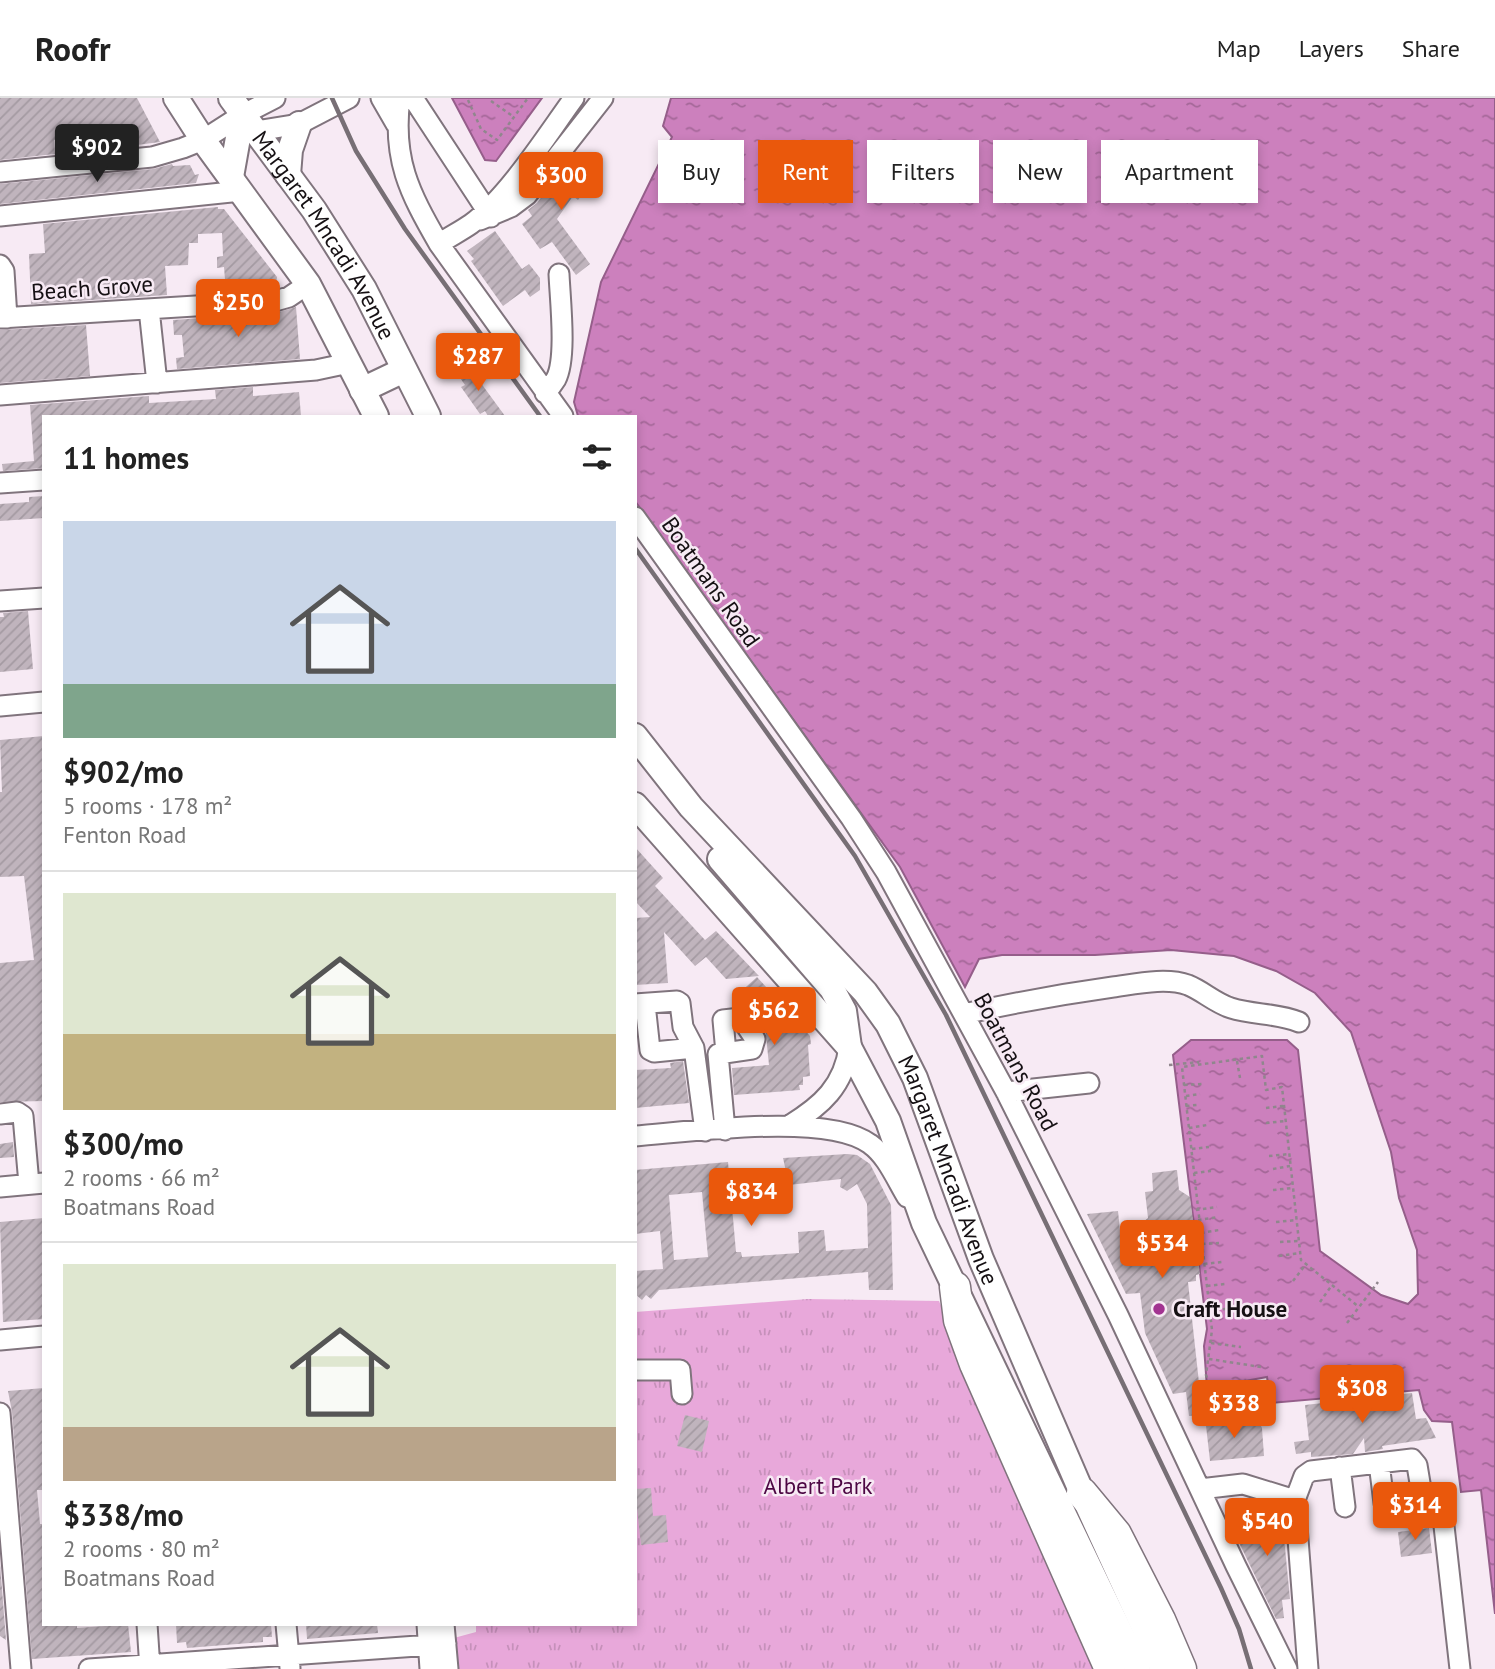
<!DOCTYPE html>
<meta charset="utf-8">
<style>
body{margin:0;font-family:"PT Sans",sans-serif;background:#f2f2f2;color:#222;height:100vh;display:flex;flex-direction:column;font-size:26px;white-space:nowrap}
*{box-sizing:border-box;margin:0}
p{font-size:23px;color:#767676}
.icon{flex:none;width:38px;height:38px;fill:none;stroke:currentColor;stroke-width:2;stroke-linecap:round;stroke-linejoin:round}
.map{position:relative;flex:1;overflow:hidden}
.panel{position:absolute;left:42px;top:317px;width:595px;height:1211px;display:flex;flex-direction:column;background:#fff;border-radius:0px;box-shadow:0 4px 10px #0003}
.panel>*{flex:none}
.hud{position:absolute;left:658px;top:42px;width:665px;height:63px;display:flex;gap:14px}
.price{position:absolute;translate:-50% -60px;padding:0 16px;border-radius:7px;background:#ea580c;color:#fff;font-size:23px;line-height:46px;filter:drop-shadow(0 2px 4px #0008)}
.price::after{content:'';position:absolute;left:50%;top:42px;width:21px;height:16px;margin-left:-10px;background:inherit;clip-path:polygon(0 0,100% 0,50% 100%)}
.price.on{background:#222;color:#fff}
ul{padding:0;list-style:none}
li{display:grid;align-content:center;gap:14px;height:371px;padding:0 21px}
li+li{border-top:2px solid #e0e0e0}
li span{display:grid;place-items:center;height:217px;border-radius:0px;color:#555}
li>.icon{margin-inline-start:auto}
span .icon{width:126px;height:126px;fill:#fffc;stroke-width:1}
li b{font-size:30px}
h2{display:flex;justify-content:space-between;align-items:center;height:84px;padding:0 21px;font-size:30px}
.tag{padding:0 24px;border-radius:0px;background:#fff;box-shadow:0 4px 10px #0003;font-size:24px;line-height:63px}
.tag.on{background:#ea580c;color:#fff}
header{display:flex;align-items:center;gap:42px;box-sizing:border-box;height:98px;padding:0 35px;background:#fff;border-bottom:2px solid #e0e0e0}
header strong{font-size:33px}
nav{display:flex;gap:38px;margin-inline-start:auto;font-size:24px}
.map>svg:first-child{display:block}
</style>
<header>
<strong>Roofr</strong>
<nav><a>Map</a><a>Layers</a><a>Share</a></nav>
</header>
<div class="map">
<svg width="1495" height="1571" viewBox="0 0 1495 1571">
<defs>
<pattern id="grass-tufts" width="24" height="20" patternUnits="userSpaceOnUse" patternTransform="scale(1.75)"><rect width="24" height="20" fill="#e8a8da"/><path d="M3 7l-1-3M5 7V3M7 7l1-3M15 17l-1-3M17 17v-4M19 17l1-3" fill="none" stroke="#c690ba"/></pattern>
<pattern id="water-ripples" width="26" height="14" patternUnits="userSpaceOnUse" patternTransform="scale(1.75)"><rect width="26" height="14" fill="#cc80bd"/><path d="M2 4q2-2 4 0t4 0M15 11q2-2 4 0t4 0" fill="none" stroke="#a46798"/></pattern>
<pattern id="building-hatch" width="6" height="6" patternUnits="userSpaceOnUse" patternTransform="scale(1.75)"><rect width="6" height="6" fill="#c0b4bd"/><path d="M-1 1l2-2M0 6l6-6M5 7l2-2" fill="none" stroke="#a49aa2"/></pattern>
</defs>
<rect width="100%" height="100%" fill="#f7eaf4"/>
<!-- grass -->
<path fill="url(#grass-tufts)" d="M808 1201 939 1203 1093 1571H430L428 1547 476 1534V1526H635V1214Z"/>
<!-- water -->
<path fill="url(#water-ripples)" stroke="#955e8a" stroke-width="2" d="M452 0H542L496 63 485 62Z
M671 0H1495V1516L1481 1392 1461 1394 1452 1324 1432 1323 1424 1312 1419 1292 1271 1305 1267 1279 1207 1290 1204 1248 1207 1231 1173 957 1191 942H1287L1298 952 1320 1153 1381 1197 1408 1206 1418 1196 1417 1152 1399 1100 1391 1054 1351 934 1315 895 1276 873 1234 858 1171 852 1095 857H1002L979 861 965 889 900 769 635 403V318H578L574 304 601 184 672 39 663 28Z"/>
<!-- building -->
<path fill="url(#building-hatch)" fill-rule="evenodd" d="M0 0H137L160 44 106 51 105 38 54 42 55 56 0 62Z
M585 60 600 71 578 102 573 98 557 121 590 166 576 177 552 144 540 151 522 126 532 118 528 112 537 105 571 61 582 63Z
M172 66 173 68 190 67 195 77 199 76 196 85 0 106V86L153 71Z
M218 109V111H224L277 179 276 190 226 194 224 169 217 170V159L223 158 222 135 198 136V145H189L188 167 165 168 167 197 31 206 29 156 45 155 43 126Z
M495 133 522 171 529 166 540 180V192L530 199 525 192 503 208 471 163 474 161 467 153Z
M296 209 300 261 177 271 176 260 184 259 182 237H174L173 222 276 215Z
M86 227 90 278 0 285V232Z
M467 266 505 318H488L485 313 480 316 461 289 465 287 456 274Z
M253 289V298L299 294 301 318H44V370L3 373 2 366 34 363 30 307 149 298V305L216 301 215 292Z
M44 398V420L0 423V406L29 404V399Z
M28 513 33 571 0 574V519H4L3 515Z
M44 638V1003L0 1004V865L34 862 24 778 0 779V694H2L0 642Z
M635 749 663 780 655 788 705 842 716 833 759 878 726 881 706 859 695 868 664 834 668 885 635 887V820L650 819 635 803Z
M757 879 810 938 811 946 808 947 810 978 803 979V987H799L800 992 734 997 732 970 769 967 765 928 737 897Z
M683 963 689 1005 635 1010V972L671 970 670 965Z
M13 1044 14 1059 0 1060V1046Z
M847 1056 857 1057 870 1066 891 1107 893 1192H869L868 1174 659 1192 651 1201 646 1197 642 1202 635 1196V1173L663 1171 660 1133 635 1136V1072L728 1064 736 1154H741L742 1159 799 1155 798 1134 824 1132 826 1153 868 1150 867 1106 857 1086 847 1093 840 1089 841 1081 789 1087 783 1060ZM702 1094 708 1159 674 1162 669 1097Z
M1177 1072 1179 1092 1190 1099 1200 1176 1196 1177V1183L1188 1184 1200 1294 1207 1293 1210 1316 1189 1318 1186 1294 1173 1296 1145 1235 1140 1195 1126 1196 1087 1116 1118 1113 1121 1142 1148 1120 1145 1094 1153 1093 1152 1075Z
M44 1120V1221L3 1224 0 1124Z
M44 1290V1386L43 1392H37L40 1426H44V1526H77V1530L105 1528V1526H128L131 1554 32 1561 12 1314 8 1293Z
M1412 1295 1416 1321 1426 1320 1436 1340 1382 1348 1383 1351 1365 1354 1364 1340 1353 1356 1311 1359V1354L1296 1356 1294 1344 1309 1342 1305 1307Z
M685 1317 709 1323 702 1354 677 1348Z
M1205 1319 1228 1326H1242L1258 1322 1262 1330 1264 1358 1210 1363Z
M651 1390 653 1418 666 1417 668 1444 641 1447 635 1391Z
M1282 1419 1290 1501 1282 1502 1284 1520 1276 1521 1230 1426Z
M1429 1430 1432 1455 1401 1459 1398 1434Z
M0 1465 6 1542 0 1538Z
M176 1526H271L272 1539H263V1544L187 1550 186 1544 177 1545Z
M306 1526H377L378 1535 307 1541Z"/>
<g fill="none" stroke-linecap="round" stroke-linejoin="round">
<defs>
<path id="minor" d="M381 0 396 26
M400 0C392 61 409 94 439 146L563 318
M413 0 491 119
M245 35 299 26 349 0
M0 74 152 59 183 50 203 42 242 17 275 0
M0 118 241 93
M480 122 511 109 527 97 603 0
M439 146C449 139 461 133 471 126 508 99 547 37 574 0
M0 167 4 173 7 220
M149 211 157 285
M0 220 275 203 289 199 308 186
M545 295C549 291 553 286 556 281 567 260 560 201 559 176
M0 297 316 272 349 265
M0 385 44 382
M635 419 851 720 886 774 1006 994 1118 1217 1236 1468 1287 1571
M0 503 44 500
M0 608 44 604
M635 906 677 903 680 905 683 929 694 950 705 1033
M645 906 650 952 654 954 694 950
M964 916C1013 905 1063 896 1113 889 1135 886 1166 879 1188 887 1203 893 1215 905 1231 910 1253 917 1277 915 1299 924
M1006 994 1089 985
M0 1016 17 1014 23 1018 29 1086
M790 1027C821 1008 844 988 849 949
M725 1032 718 956 752 951 755 941 741 920 723 922 726 955
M635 1038C690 1034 827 1014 870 1046 887 1058 896 1081 907 1099
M0 1089 44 1085
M0 1242 44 1238
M635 1272H680L682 1296
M0 1315 21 1571
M1379 1365 1384 1405
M1340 1369 1345 1409
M1200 1391 1243 1386 1295 1402
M1443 1419 1460 1571
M147 1526 150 1571
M286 1526 290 1570
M427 1526 430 1571
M444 1526 448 1571
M89 1571 446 1546
M1308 1571 1295 1402 1304 1378 1311 1373 1412 1361 1417 1367 1422 1397"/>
<g id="major">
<path d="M176 0 203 42 308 186 376 318"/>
<path id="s1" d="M231 0 314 112 364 191 428 318"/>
<path d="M288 77 290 52 299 26"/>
<path d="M231 79 242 17"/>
<path d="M362 292 404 272"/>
<path id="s2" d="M635 638 691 709 865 894 888 926 915 980 981 1161 1082 1395 1163 1571"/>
<path d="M635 707 849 949 888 1023 924 1125 1138 1571"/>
<path d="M720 761 832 891 844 913 849 949"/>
</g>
<path id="highway" d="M955 1189 959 1222 975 1266 1110 1571
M1082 1395 1116 1436 1160 1522 1181 1571"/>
</defs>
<!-- minor casing -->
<use href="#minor" stroke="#80747d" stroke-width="23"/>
<!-- major casing -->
<use href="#major" stroke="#80747d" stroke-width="28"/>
<!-- highway casing -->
<use href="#highway" stroke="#80747d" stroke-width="33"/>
<!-- path -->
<path stroke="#90868d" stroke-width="2.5" stroke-dasharray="3.5 3.5" stroke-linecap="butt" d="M468 2 481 31 497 42 528 0
M491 3 514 19
M1237 963 1240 980
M1169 967 1199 964
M1184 987 1202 986
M1186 998 1200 996
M1186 1008 1197 1007
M1266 1010 1283 1008
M1266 1025 1286 1023
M1189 1030 1207 1027
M1192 1051 1209 1049
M1269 1058 1290 1056
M1273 1071 1290 1068
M1194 1075 1211 1073
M1273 1092 1293 1090
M1196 1112 1217 1109
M1198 1122 1218 1119
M1276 1124 1297 1122
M1201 1135 1219 1132
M1280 1144 1298 1143
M1202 1146 1219 1145
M1279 1158 1300 1155
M1204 1166 1222 1164
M1293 1183 1306 1166
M1207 1188 1225 1186
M1320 1204 1332 1187
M1209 1213 1240 1209
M1347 1225 1378 1184
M1211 1245 1241 1249
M1209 1261 1261 1269
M1225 1300 1209 1286 1206 1277 1212 1232 1182 969 1262 958 1266 992 1282 989 1301 1162 1359 1209"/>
<!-- minor -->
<use href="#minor" stroke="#fff" stroke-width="19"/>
<!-- major -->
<use href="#major" stroke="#fff" stroke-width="24"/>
<!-- highway -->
<use href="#highway" stroke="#fff" stroke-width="30"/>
<!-- rail -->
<path stroke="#776f75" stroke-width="4.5" d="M332 0 356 53 405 131 540 318
M635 450 855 758 946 917 1221 1490 1239 1531 1251 1571"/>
</g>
<!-- markers -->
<circle fill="#a23391" stroke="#f7eaf4" stroke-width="2.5" cx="1159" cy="1211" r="7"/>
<g text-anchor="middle" stroke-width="5" stroke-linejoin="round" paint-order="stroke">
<!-- street labels -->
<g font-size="23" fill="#151013" stroke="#f7eaf4">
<text dy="8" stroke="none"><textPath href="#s1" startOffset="166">Margaret Mncadi Avenue</textPath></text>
<text transform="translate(92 190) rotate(-4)" y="8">Beach Grove</text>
<text transform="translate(711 484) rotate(55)" y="8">Boatmans Road</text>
<text transform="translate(1016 964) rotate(62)" y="8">Boatmans Road</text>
<text dy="8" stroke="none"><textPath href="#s2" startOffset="542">Margaret Mncadi Avenue</textPath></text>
</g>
<!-- poi labels -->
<g font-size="23" font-weight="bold" fill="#151013" stroke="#f7eaf4" text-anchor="start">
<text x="1173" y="1219">Craft House</text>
</g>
<!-- park labels -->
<g font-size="23" fill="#4c0643" stroke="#f7eaf4">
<text x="818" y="1396">Albert Park</text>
</g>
</g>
</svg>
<b class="price on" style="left:97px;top:86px">$902</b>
<b class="price" style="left:561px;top:114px">$300</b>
<b class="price" style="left:238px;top:241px">$250</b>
<b class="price" style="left:478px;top:295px">$287</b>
<b class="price" style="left:774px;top:949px">$562</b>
<b class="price" style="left:751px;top:1130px">$834</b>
<b class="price" style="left:1162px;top:1182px">$534</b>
<b class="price" style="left:1362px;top:1327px">$308</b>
<b class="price" style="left:1234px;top:1342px">$338</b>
<b class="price" style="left:1415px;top:1444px">$314</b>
<b class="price" style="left:1267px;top:1460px">$540</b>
<div class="hud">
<a class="tag">Buy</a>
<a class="tag on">Rent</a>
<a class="tag">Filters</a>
<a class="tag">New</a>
<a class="tag">Apartment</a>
</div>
<section class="panel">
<h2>11 homes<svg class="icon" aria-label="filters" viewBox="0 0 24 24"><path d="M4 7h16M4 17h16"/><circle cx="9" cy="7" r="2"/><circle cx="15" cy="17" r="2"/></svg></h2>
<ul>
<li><span style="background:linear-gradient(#c9d6e8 75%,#7fa58c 0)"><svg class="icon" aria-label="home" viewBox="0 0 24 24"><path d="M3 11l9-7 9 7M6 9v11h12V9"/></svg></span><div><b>$902/mo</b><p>5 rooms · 178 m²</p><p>Fenton Road</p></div></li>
<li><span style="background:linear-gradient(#dfe7d0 65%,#c2b280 0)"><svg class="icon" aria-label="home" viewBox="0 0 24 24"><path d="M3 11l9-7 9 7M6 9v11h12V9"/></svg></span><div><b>$300/mo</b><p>2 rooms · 66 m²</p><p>Boatmans Road</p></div></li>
<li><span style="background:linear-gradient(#dfe7d0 75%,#b9a48a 0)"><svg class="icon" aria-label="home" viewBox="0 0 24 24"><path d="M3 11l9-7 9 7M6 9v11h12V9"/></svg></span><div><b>$338/mo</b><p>2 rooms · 80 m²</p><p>Boatmans Road</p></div></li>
</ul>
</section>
</div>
